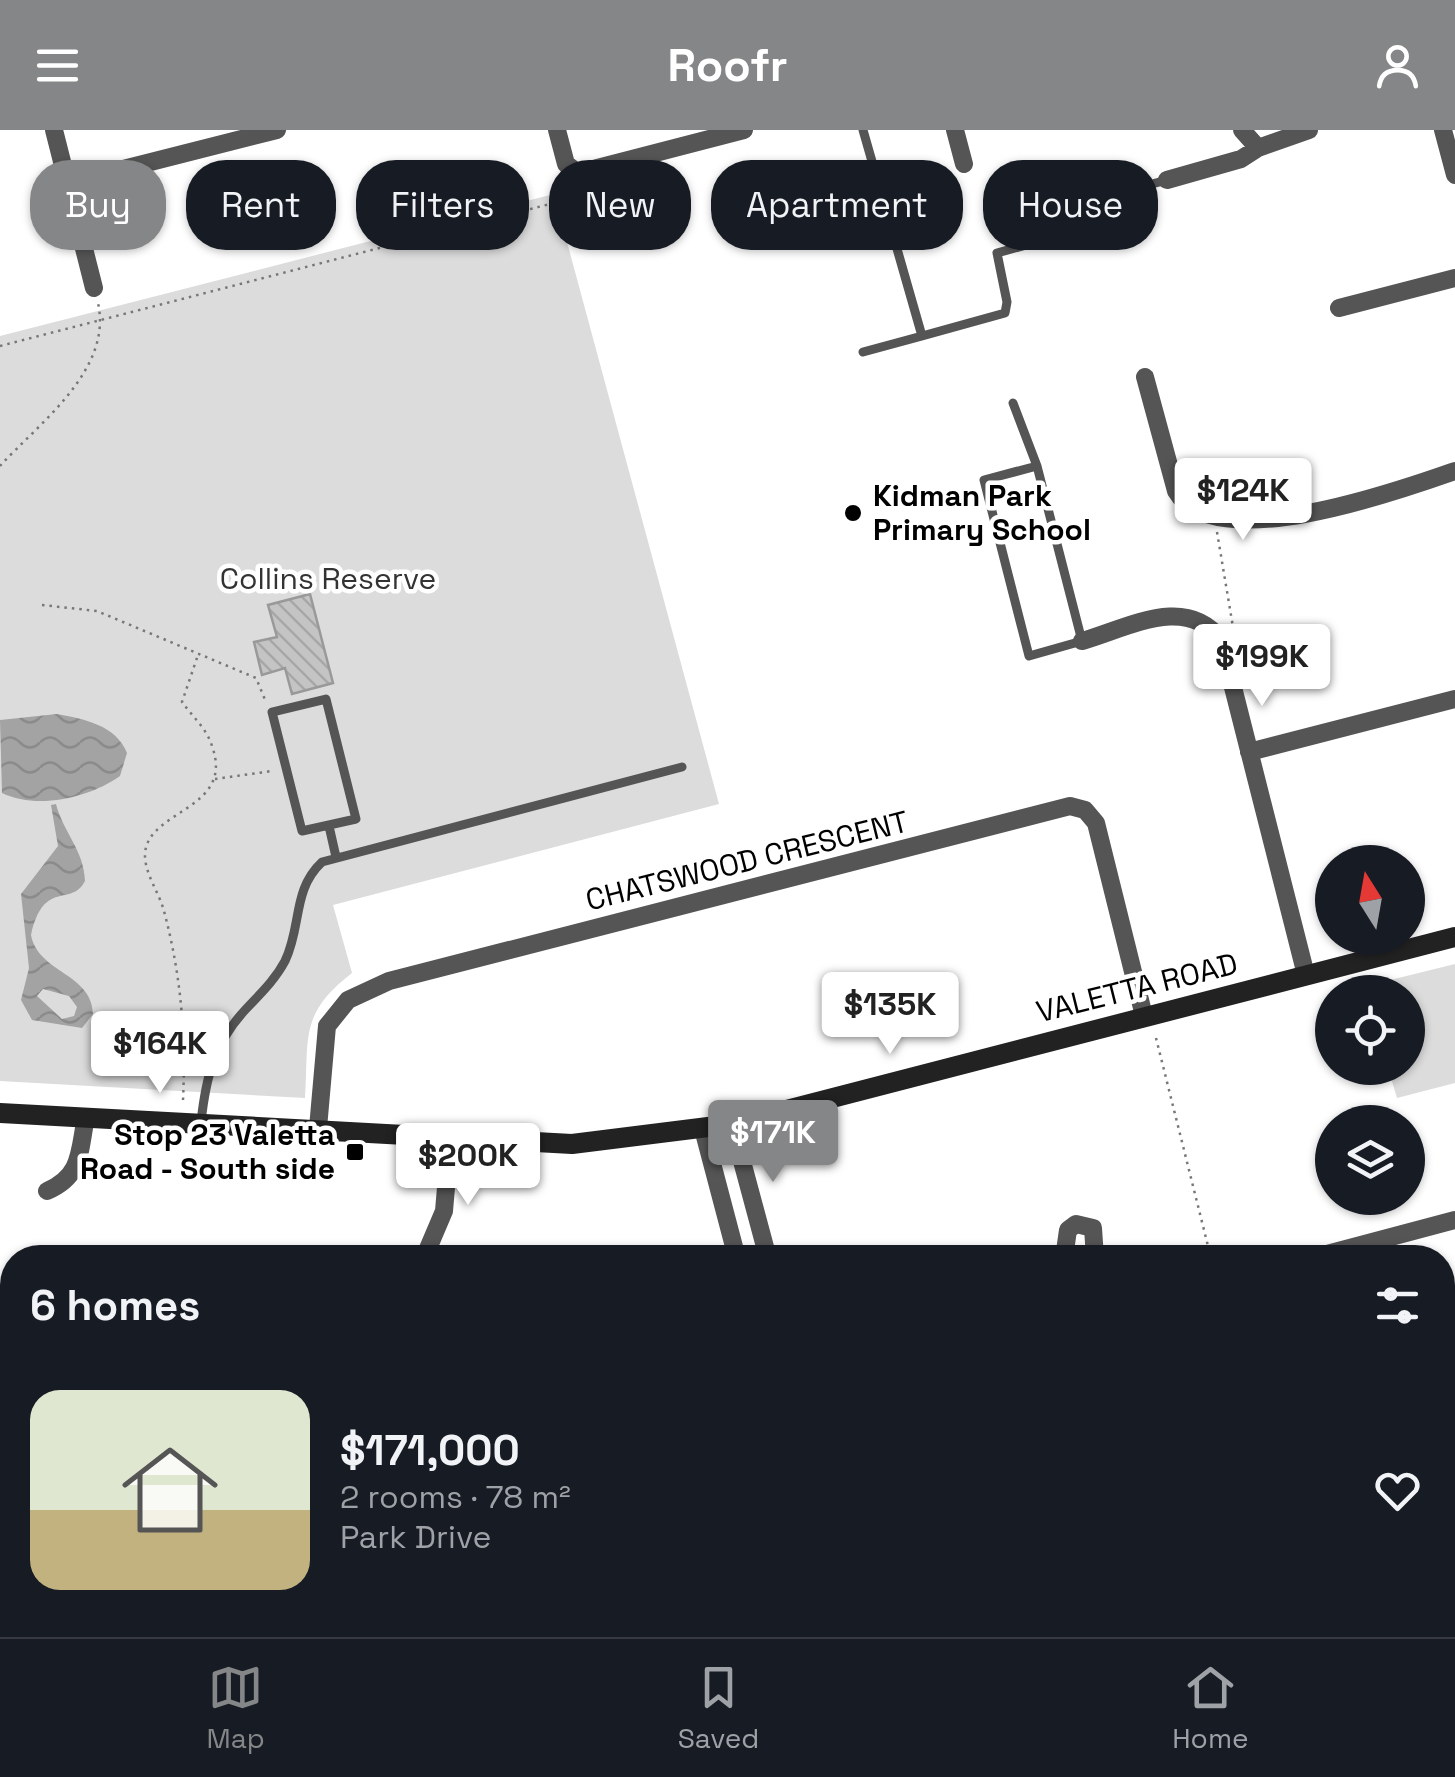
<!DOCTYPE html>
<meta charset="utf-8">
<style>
body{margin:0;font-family:"Space Grotesk",sans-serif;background:#242831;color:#f1f3f6;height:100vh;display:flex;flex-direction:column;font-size:38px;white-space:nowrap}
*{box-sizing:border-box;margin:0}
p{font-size:32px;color:#9ea1a6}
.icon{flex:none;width:55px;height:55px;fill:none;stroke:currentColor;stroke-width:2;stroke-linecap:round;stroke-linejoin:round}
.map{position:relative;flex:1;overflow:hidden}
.side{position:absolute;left:0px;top:1115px;width:1455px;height:392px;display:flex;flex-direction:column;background:#171b24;border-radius:40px 40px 0 0;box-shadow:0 2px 8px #0004}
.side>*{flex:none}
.banner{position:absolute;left:30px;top:30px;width:1395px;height:90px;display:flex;gap:20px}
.needle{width:65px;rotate:349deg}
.tools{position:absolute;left:1315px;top:715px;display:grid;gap:20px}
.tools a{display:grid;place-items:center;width:110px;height:110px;border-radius:50%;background:#171b24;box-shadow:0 2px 8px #0004;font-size:50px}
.price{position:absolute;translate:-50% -85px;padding:0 22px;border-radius:10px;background:#fff;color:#222;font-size:32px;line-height:65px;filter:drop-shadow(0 2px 5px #0008)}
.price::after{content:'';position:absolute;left:50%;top:60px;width:30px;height:22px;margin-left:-15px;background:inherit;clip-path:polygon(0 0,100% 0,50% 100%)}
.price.current{background:#858687;color:#fff}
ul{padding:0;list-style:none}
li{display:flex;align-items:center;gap:30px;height:250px;padding:0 30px}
li span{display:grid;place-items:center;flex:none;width:280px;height:200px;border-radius:30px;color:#555}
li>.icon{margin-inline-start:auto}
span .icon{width:120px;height:120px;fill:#fffc;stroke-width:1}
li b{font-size:42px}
h2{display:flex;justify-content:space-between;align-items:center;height:120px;padding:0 30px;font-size:42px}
.tag{padding:0 35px;border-radius:40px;background:#171b24;box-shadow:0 2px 8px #0004;font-size:35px;line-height:90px}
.tag.current{background:#858687;color:#fff}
header{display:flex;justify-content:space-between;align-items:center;height:130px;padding:0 30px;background:#858687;color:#fff;font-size:45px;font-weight:700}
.tabs{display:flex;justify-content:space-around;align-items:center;height:140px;border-top:2px solid #363941;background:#171b24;font-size:28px;color:#9ea1a6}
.tabs a{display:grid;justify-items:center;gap:5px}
.tabs .current{color:#858687}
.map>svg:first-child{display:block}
</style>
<header><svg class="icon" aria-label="menu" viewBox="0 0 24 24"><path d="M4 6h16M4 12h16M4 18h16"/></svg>Roofr<svg class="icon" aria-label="person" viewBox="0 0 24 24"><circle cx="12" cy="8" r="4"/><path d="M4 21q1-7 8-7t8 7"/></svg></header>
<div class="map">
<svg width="1455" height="1507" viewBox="0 0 1455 1507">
<defs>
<pattern id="water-waves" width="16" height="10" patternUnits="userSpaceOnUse" patternTransform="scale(2.5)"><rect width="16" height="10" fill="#a3a3a3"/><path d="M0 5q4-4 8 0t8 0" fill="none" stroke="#8b8b8b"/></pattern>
<pattern id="building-back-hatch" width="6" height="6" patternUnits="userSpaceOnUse" patternTransform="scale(2.5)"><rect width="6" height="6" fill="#c4c4c4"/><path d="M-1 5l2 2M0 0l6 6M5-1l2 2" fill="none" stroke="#a7a7a7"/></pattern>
</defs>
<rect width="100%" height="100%" fill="#fff"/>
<!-- green -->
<path fill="#dcdcdc" d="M554 64 719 674 333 775 352 843C299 884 309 907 305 968L0 951V206Z
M1455 834V953L1397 968 1388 938H1408V862H1368L1366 856Z
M212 1495H313L316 1507H188Z
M778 1495H933V1507H781Z"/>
<!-- water -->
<path fill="url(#water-waves)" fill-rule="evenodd" d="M57 584C84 589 116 595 127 623L120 646C89 668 37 680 2 663L0 590Z
M56 674C63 702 84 720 85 751 71 778 44 748 31 805 38 843 92 843 93 884L82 898 32 890 21 870 29 838 21 764 58 716 51 675ZM43 859 69 866 77 877 74 886 62 889 37 866Z"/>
<!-- building -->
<path fill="url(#building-back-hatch)" stroke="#999" stroke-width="2.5" d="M310 464 333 553 292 564 285 538 262 545 254 512 277 507 268 475Z"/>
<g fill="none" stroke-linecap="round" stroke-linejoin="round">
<!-- path -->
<path stroke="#777" stroke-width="2.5" stroke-dasharray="2.5 5" stroke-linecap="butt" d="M0 216 550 74 585 70
M0 336C39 293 113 240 98 173
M1217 402 1233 497
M42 475 97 481 256 548 266 572
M215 649 272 641
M1156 908 1211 1128
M183 970C186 905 181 845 164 781 159 762 144 743 145 723 149 679 235 680 212 616 207 599 192 586 182 572L198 525"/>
<!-- lane -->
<path stroke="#555" stroke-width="9" d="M863 0 922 206 1005 183 1007 172 997 123 1112 91 1107 54 1129 48 1137 58 1167 50
M1112 91 1140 84 1137 58
M863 222 922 206
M1013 273 1037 336 1082 511 1029 526 984 350 1037 336
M326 569 356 689 302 701 272 582Z
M329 696 336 727
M201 992C206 947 214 913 246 879 260 864 275 850 285 831 302 796 292 760 322 732L682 637"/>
<!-- street -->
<path stroke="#555" stroke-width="18" d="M54 0 94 158
M557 0 566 34 578 43 744 0
M955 0 964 34
M1242 0 1258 18
M1443 0 1455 45
M1167 50 1241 29 1258 18 1309 0
M68 53 277 0
M1339 178 1455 148
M1145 247 1176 361C1214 427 1398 361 1455 341
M1082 511C1130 497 1186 464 1221 510L1306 845
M1249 622 1455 569
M732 994 768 1128
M318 998 327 896 348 870 389 851 1070 676 1085 680 1096 693 1144 886
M703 999 737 1128
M47 1061C82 1046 79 1022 86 987
M424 1128 444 1081 450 1010
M1064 1128 1068 1100 1076 1094 1093 1098 1095 1128
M1312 1128 1455 1090
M1442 1364 1455 1414
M408 1495 411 1507
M952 1495V1507
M0 1504 17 1495
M427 1507 473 1495
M1151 1507 1152 1495
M1399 1507 1455 1493"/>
<!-- secondary -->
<path stroke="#222" stroke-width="20" d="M0 983 572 1014 732 994 1455 807"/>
</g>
<!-- markers -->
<g fill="#000" stroke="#fff" stroke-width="4">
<circle cx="853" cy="383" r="10"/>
<rect x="345" y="1012" width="20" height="20" rx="5"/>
</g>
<g text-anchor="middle" stroke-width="9" stroke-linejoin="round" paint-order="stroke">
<!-- poi labels -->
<g font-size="30" font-weight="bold" fill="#000" stroke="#fff" text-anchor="start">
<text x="873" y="376">Kidman Park<tspan x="873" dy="34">Primary School</tspan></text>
<text x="335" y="1015" text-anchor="end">Stop 23 Valetta<tspan x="335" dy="34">Road - South side</tspan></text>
</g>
<!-- park labels -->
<g font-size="30" fill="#333" stroke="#fff">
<text x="328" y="459">Collins Reserve</text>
</g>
<!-- street labels -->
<g font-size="30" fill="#000" stroke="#fff">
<text transform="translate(747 731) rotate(-14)" y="10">CHATSWOOD CRESCENT</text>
<text transform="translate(1137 858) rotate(-14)" y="10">VALETTA ROAD</text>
</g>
</g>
</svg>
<div class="tools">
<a><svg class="needle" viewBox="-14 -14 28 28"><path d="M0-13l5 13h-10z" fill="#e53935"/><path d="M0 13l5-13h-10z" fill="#9ea1a6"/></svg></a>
<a><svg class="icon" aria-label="locate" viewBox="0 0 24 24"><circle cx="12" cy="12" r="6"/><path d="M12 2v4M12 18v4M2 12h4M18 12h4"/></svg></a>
<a><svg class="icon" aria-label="layers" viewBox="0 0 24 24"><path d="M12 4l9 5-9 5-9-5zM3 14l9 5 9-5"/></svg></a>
</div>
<b class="price" style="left:1243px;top:413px">$124K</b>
<b class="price" style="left:1262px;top:579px">$199K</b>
<b class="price" style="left:890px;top:927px">$135K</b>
<b class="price" style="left:160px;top:966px">$164K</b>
<b class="price current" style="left:773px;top:1055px">$171K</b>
<b class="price" style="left:468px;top:1078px">$200K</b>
<div class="banner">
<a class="tag current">Buy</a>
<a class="tag">Rent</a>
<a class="tag">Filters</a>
<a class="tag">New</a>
<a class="tag">Apartment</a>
<a class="tag">House</a>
</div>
<section class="side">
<h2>6 homes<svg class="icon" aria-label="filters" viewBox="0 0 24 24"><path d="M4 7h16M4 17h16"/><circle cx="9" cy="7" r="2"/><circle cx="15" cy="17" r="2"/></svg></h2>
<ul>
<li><span style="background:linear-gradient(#dfe7d0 60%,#c2b280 0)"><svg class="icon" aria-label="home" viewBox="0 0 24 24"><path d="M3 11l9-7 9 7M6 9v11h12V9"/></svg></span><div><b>$171,000</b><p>2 rooms · 78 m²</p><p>Park Drive</p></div><svg class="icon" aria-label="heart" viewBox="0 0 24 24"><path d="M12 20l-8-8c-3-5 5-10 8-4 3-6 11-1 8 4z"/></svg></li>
</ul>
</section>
</div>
<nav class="tabs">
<a class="current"><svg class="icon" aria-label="map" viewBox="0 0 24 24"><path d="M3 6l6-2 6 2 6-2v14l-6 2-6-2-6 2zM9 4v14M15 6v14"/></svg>Map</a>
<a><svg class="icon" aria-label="saved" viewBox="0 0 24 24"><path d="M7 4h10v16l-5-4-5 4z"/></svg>Saved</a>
<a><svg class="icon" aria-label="home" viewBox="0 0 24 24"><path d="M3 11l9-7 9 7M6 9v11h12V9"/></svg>Home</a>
</nav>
